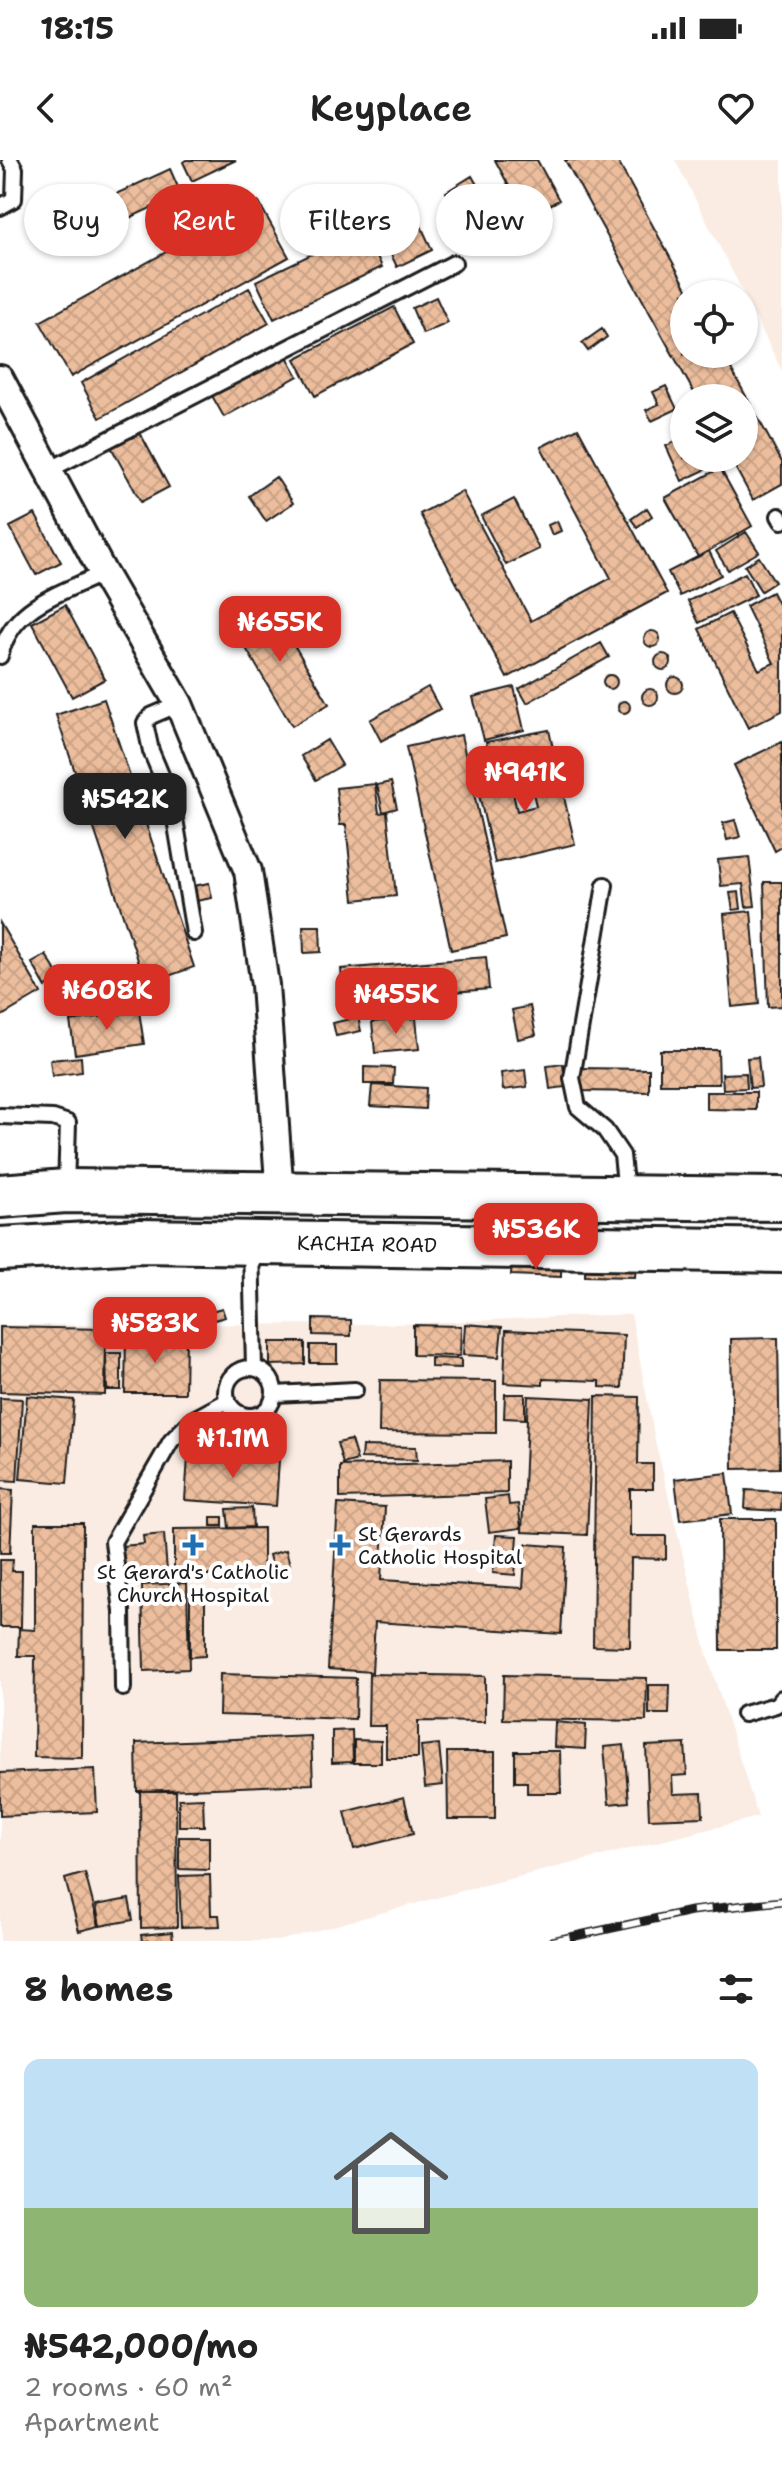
<!DOCTYPE html>
<meta charset="utf-8">
<style>
body{margin:0;font-family:"Shantell Sans",sans-serif;background:#f2f2f2;color:#222;height:100vh;display:flex;flex-direction:column;font-size:30px;white-space:nowrap}
*{box-sizing:border-box;margin:0}
p{font-size:26px;color:#767676}
.icon{flex:none;width:44px;height:44px;fill:none;stroke:currentColor;stroke-width:2;stroke-linecap:round;stroke-linejoin:round}
.map{position:relative;height:1781px;overflow:hidden}
.details{display:flex;flex-direction:column;background:#fff;flex:1}
.details>*{flex:none}
.banner{position:absolute;left:24px;top:24px;width:734px;height:72px;display:flex;gap:16px}
.tools{position:absolute;left:670px;top:120px;display:grid;gap:16px}
.tools a{display:grid;place-items:center;width:88px;height:88px;border-radius:50%;background:#fff;box-shadow:0 2px 6px #0004;font-size:40px}
.price{position:absolute;translate:-50% -68px;padding:0 18px;border-radius:16px;background:#d93025;color:#fff;font-size:26px;line-height:52px;filter:drop-shadow(0 2px 4px #0008)}
.price::after{content:'';position:absolute;left:50%;top:48px;width:24px;height:18px;margin-left:-12px;background:inherit;clip-path:polygon(0 0,100% 0,50% 100%)}
.price.active{background:#222;color:#fff}
ul{padding:0;list-style:none}
li{display:grid;align-content:center;gap:16px;height:424px;padding:0 24px}
li span{display:grid;place-items:center;height:248px;border-radius:16px;color:#555}
li>.icon{margin-inline-start:auto}
span .icon{width:144px;height:144px;fill:#fffc;stroke-width:1}
li b{font-size:34px}
h2{display:flex;justify-content:space-between;align-items:center;height:96px;padding:0 24px;font-size:34px}
.chip{padding:0 28px;border-radius:36px;background:#fff;box-shadow:0 2px 6px #0004;font-size:28px;line-height:72px}
.chip.active{background:#d93025;color:#fff}
.status{display:flex;justify-content:space-between;align-items:center;height:56px;padding:0 40px;background:#fff;direction:ltr}
.status svg{height:22px;fill:currentColor}
header{display:flex;justify-content:space-between;align-items:center;height:104px;padding:0 24px;background:#fff;font-size:36px;font-weight:600}
.map>svg:first-child{display:block}
</style>
<div class="status"><b>18:15</b><svg viewBox="0 0 49 12"><path d="M0 12V9h3v3zM5 12V6h3v6zM10 12V3h3v9zM15 12V0h3v12zM26 1h20v11H26zM47 4h2v5h-2z"/></svg></div>
<header><svg class="icon" aria-label="back" viewBox="0 0 24 24"><path d="M15 5l-7 7 7 7"/></svg>Keyplace<svg class="icon" aria-label="heart" viewBox="0 0 24 24"><path d="M12 20l-8-8c-3-5 5-10 8-4 3-6 11-1 8 4z"/></svg></header>
<div class="map">
<svg width="782" height="1781" viewBox="0 0 782 1781">
<defs>
<pattern id="building-cross-hatch" width="8" height="8" patternUnits="userSpaceOnUse" patternTransform="scale(2)"><rect width="8" height="8" fill="#edbe9d"/><path d="M0 0l8 8M0 8l8-8" fill="none" stroke="#cba387"/></pattern>
</defs>
<rect width="100%" height="100%" fill="#fff"/>
<filter id="ink" filterUnits="userSpaceOnUse"><feTurbulence type="fractalNoise" baseFrequency=".0125" numOctaves="2"/><feDisplacementMap in="SourceGraphic" scale="16" xChannelSelector="R" yChannelSelector="G"/><feConvolveMatrix kernelMatrix="1 2 1 2 8 2 1 2 1" color-interpolation-filters="sRGB"/></filter>
<g filter="url(#ink)">
<!-- built -->
<path fill="#faece2" d="M675 0H782V211L744 134Z
M631 1154 655 1280 706 1491 758 1657 469 1729 278 1781H0V1165L393 1164Z"/>
<!-- building -->
<path fill="url(#building-cross-hatch)" stroke="#1c1c1c" stroke-width="2" d="M186 0H236L192 21 183 2Z
M495 0H537L559 40 526 58Z
M565 0H617L690 134H684V194H723L782 302V324L753 340 730 298H744V238H697Z
M170 9 181 34 93 75 81 50Z
M472 16 493 52 466 67 446 32Z
M258 41 289 97 71 217 40 162Z
M411 44 432 90 397 107 375 61Z
M364 69 382 107 274 159 256 121Z
M249 128 269 163 100 258 81 223Z
M436 137 448 163 423 174 412 148Z
M394 147 413 184 315 236 295 199Z
M602 169 607 177 588 191 582 183Z
M285 193 298 216 224 257 211 234Z
M666 226 677 249 652 261 646 250 659 244 653 232Z
M578 268 667 433 507 518 420 354 462 331 531 461 611 418 541 287Z
M139 271 169 327 141 342 111 287Z
M684 278V298H707L711 307 682 321 666 286Z
M720 308 752 366 698 397 665 338Z
M276 317 293 343 266 361 249 336Z
M514 339 539 389 506 405 481 356Z
M647 348 652 356 637 367 631 359Z
M35 354 61 402 36 415 10 367Z
M557 361 561 371 552 375 548 365Z
M746 372 759 392 728 410 716 391Z
M709 391 721 415 680 436 668 412Z
M759 397 775 422 761 431 745 406Z
M745 413 756 435 699 463 688 441Z
M772 432 782 452V551L748 568 699 469 730 453 759 510 774 503 746 446Z
M268 441 329 544 292 566 231 463Z
M65 445 105 519 72 537 32 463Z
M644 479a8 8 0 1 1 16 0a8 8 0 1 1-16 0Z
M601 483 609 497 527 543 519 529Z
M655 502a8 8 0 1 1 16 0a8 8 0 1 1-16 0Z
M603 522a7 7 0 1 1 14 0a7 7 0 1 1-14 0Z
M667 525a8 8 0 1 1 16 0a8 8 0 1 1-16 0Z
M428 527 440 549 381 581 370 560Z
M514 527 524 570 484 580 473 537Z
M642 537a8 8 0 1 1 16 0a8 8 0 1 1-16 0Z
M104 539 194 807 146 824 56 555Z
M618 547a6 6 0 1 1 12 0a6 6 0 1 1-12 0Z
M549 570 554 593 491 605 486 582Z
M461 575 506 778 451 790 406 587Z
M327 580 342 605 316 620 301 596Z
M782 582V687L775 691 734 605Z
M555 599 575 684 495 703 475 618 508 610 517 651 536 646 527 606Z
M391 622 397 648 383 652 377 625Z
M375 624 379 653 387 652 396 736 354 740 346 665H340L336 628Z
M735 660 740 677 727 680 723 663Z
M749 697 755 746 746 747 743 724 721 726 718 700Z
M764 722H782V846L768 847Z
M209 723 212 738 196 741 193 726Z
M739 732 741 749 733 750 730 733Z
M751 751 759 844 732 847 724 754Z
M0 763 41 833 0 857Z
M303 766H320L321 792 304 793Z
M46 795 60 818 46 827 32 803Z
M486 797 489 829 344 841 341 809Z
M145 840 147 847 131 851 130 843Z
M530 846 536 875 518 879 512 850Z
M139 851 144 884 75 894 70 861Z
M358 857 361 871 336 876 333 863Z
M416 858 419 889 375 893 372 862Z
M660 890H718L719 924H660Z
M81 897 82 912 52 916 50 900Z
M758 897 761 927 750 928 747 898Z
M563 904 566 927 550 929 547 906Z
M364 907 394 908 393 924H364Z
M578 908 649 909V932L578 931Z
M525 910 527 927 503 930 501 913Z
M746 913 747 928 723 929 722 914Z
M372 925 426 928 425 949 370 946Z
M706 932H756V950L706 949Z
M512 1104 561 1107V1117L511 1115Z
M585 1104H636L635 1117 585 1116Z
M222 1148 225 1157 207 1162 204 1153Z
M313 1159 351 1160V1176L313 1175Z
M465 1164 502 1167 499 1197 463 1195Z
M413 1165 461 1166 460 1196 413 1195Z
M0 1167 106 1169 105 1235 0 1232Z
M506 1170 624 1175 622 1228 600 1227V1221L543 1219V1225L504 1223Z
M126 1177 186 1178 185 1233H125Z
M778 1178 780 1308 733 1309 731 1179Z
M270 1182H305V1204L270 1205Z
M310 1185H337V1203H310Z
M106 1193H121V1230H107Z
M431 1198 461 1199V1208L431 1207Z
M380 1220 496 1221V1273L379 1272Z
M505 1234H525V1259L504 1258Z
M27 1236 74 1240 67 1323 20 1319Z
M528 1236 593 1239 587 1375 522 1372Z
M596 1236 639 1237 638 1304H653V1329H630V1376H666V1399L631 1398 630 1487 593 1486Z
M0 1238 22 1239 17 1321 0 1320Z
M351 1280 357 1300 343 1304 337 1283Z
M362 1286 416 1287 417 1300 361 1298Z
M228 1291 249 1293 248 1298 279 1300 276 1346 185 1340 188 1297 228 1299Z
M507 1301V1333L340 1338V1306Z
M727 1313 732 1354 680 1360 675 1319Z
M0 1329 13 1330 10 1393H0Z
M746 1330 782 1332 781 1351 745 1349Z
M508 1336 509 1345 518 1344 521 1368 489 1372 485 1339Z
M338 1344 385 1347 381 1420 523 1428 526 1384 566 1387 561 1474 375 1462 372 1512 328 1509Z
M252 1348 253 1367 229 1368 227 1349Z
M211 1357H223V1366H211Z
M720 1359H776V1490H721Z
M35 1363H83L82 1598 34 1597 35 1496H18L19 1469 35 1470Z
M263 1368V1415H174V1369Z
M164 1374 167 1411 125 1414 122 1386 144 1384 143 1376Z
M496 1375 518 1376 515 1415 493 1413Z
M286 1390 290 1405 273 1410 269 1395Z
M0 1400H13L12 1411H22L21 1467H0Z
M187 1423 189 1509 144 1511 142 1425Z
M190 1435H205V1496L190 1497Z
M220 1514 356 1518 355 1559 219 1555Z
M369 1514 485 1516V1562L418 1561V1598H386V1566H368Z
M504 1515 647 1518 646 1561 503 1559Z
M649 1525H670L669 1554H649Z
M555 1562 586 1565 585 1589 554 1587Z
M352 1570 353 1602 332 1603V1571Z
M311 1576 313 1624 137 1631 136 1583Z
M354 1580 381 1581V1603H354Z
M439 1584 443 1625 425 1627 421 1586Z
M685 1584 687 1615 672 1616 673 1634 702 1633 703 1657 649 1659 646 1586Z
M624 1585 629 1642 609 1644 604 1587Z
M515 1591H560L561 1633H527V1622H515Z
M447 1592H495V1659H448Z
M95 1609 97 1652 0 1656V1613Z
M140 1631H176L177 1767 141 1768Z
M404 1637 413 1674 354 1689 345 1652Z
M203 1638 204 1666H179V1639Z
M179 1677H209V1710L179 1709Z
M85 1713 99 1766 79 1771 65 1719Z
M210 1715 211 1755H219L220 1766 181 1767 179 1716Z
M129 1739 133 1760 100 1766 96 1745Z
M172 1772 173 1781H142L141 1775Z"/>
<g fill="none" stroke-linecap="round" stroke-linejoin="round">
<defs>
<path id="lane" d="M0 47 14 39 15 9 10 0
M49 310 454 103
M779 356 782 361
M0 496C12 445 59 435 103 413
M179 544 151 556 145 563 151 591 172 641 194 773
M605 725 572 918 578 947 605 970 622 995 626 1033
M0 956 53 958 68 963 66 1029
M251 1087 254 1207
M226 1232a24 24 0 1 1 48 0a24 24 0 1 1-48 0Z
M275 1234 355 1230
M123 1528 122 1451 113 1382 171 1281 192 1260 227 1241
M744 1554 776 1545 782 1538"/>
<path id="street" d="M0 219 103 413 179 544 248 711 265 825 280 1036"/>
<path id="primary" d="M0 1036 66 1031 782 1039
M0 1089 140 1081 782 1091"/>
</defs>
<!-- lane casing -->
<use href="#lane" stroke="#1c1c1c" stroke-width="20"/>
<!-- street casing -->
<use href="#street" stroke="#1c1c1c" stroke-width="32"/>
<!-- primary casing -->
<use href="#primary" stroke="#1c1c1c" stroke-width="48"/>
<!-- lane -->
<use href="#lane" stroke="#fff" stroke-width="14"/>
<!-- street -->
<use href="#street" stroke="#fff" stroke-width="26"/>
<!-- primary -->
<use href="#primary" stroke="#fff" stroke-width="42"/>
<defs>
<path id="rail" d="M552 1781 691 1751 782 1741"/>
</defs>
<!-- rail casing -->
<use href="#rail" stroke="#1c1c1c" stroke-width="9"/>
<!-- rail -->
<use href="#rail" stroke="#fff" stroke-width="6" stroke-dasharray="18" stroke-linecap="butt"/>
</g>
</g>
<!-- markers -->
<g fill="#1f6fb2" stroke="#fff" stroke-width="3">
<path d="M189 1373h8v8h8v8h-8v8h-8v-8h-8v-8h8z"/>
<path d="M336 1373h8v8h8v8h-8v8h-8v-8h-8v-8h8z"/>
</g>
<g text-anchor="middle" stroke-width="8" stroke-linejoin="round" paint-order="stroke">
<!-- street labels -->
<g font-size="20" fill="#1c1c1c" stroke="#fff">
<text transform="translate(367 1084) rotate(1)" y="7">KACHIA ROAD</text>
</g>
<!-- poi labels -->
<g font-size="20" fill="#1c1c1c" stroke="#fff" text-anchor="start">
<text x="358" y="1381">St Gerards<tspan x="358" dy="23">Catholic Hospital</tspan></text>
<text x="193" y="1419" text-anchor="middle">St Gerard's Catholic<tspan x="193" dy="23">Church Hospital</tspan></text>
</g>
</g>
</svg>
<div class="tools">
<a><svg class="icon" aria-label="locate" viewBox="0 0 24 24"><circle cx="12" cy="12" r="6"/><path d="M12 2v4M12 18v4M2 12h4M18 12h4"/></svg></a>
<a><svg class="icon" aria-label="layers" viewBox="0 0 24 24"><path d="M12 4l9 5-9 5-9-5zM3 14l9 5 9-5"/></svg></a>
</div>
<b class="price" style="left:280px;top:504px">₦655K</b>
<b class="price" style="left:525px;top:654px">₦941K</b>
<b class="price active" style="left:125px;top:681px">₦542K</b>
<b class="price" style="left:107px;top:872px">₦608K</b>
<b class="price" style="left:396px;top:876px">₦455K</b>
<b class="price" style="left:536px;top:1111px">₦536K</b>
<b class="price" style="left:155px;top:1205px">₦583K</b>
<b class="price" style="left:233px;top:1320px">₦1.1M</b>
<div class="banner">
<a class="chip">Buy</a>
<a class="chip active">Rent</a>
<a class="chip">Filters</a>
<a class="chip">New</a>
</div>
</div>
<section class="details">
<h2>8 homes<svg class="icon" aria-label="filters" viewBox="0 0 24 24"><path d="M4 7h16M4 17h16"/><circle cx="9" cy="7" r="2"/><circle cx="15" cy="17" r="2"/></svg></h2>
<ul>
<li><span style="background:linear-gradient(#bfe0f5 60%,#8fb573 0)"><svg class="icon" aria-label="home" viewBox="0 0 24 24"><path d="M3 11l9-7 9 7M6 9v11h12V9"/></svg></span><div><b>₦542,000/mo</b><p>2 rooms · 60 m²</p><p>Apartment</p></div></li>
</ul>
</section>
